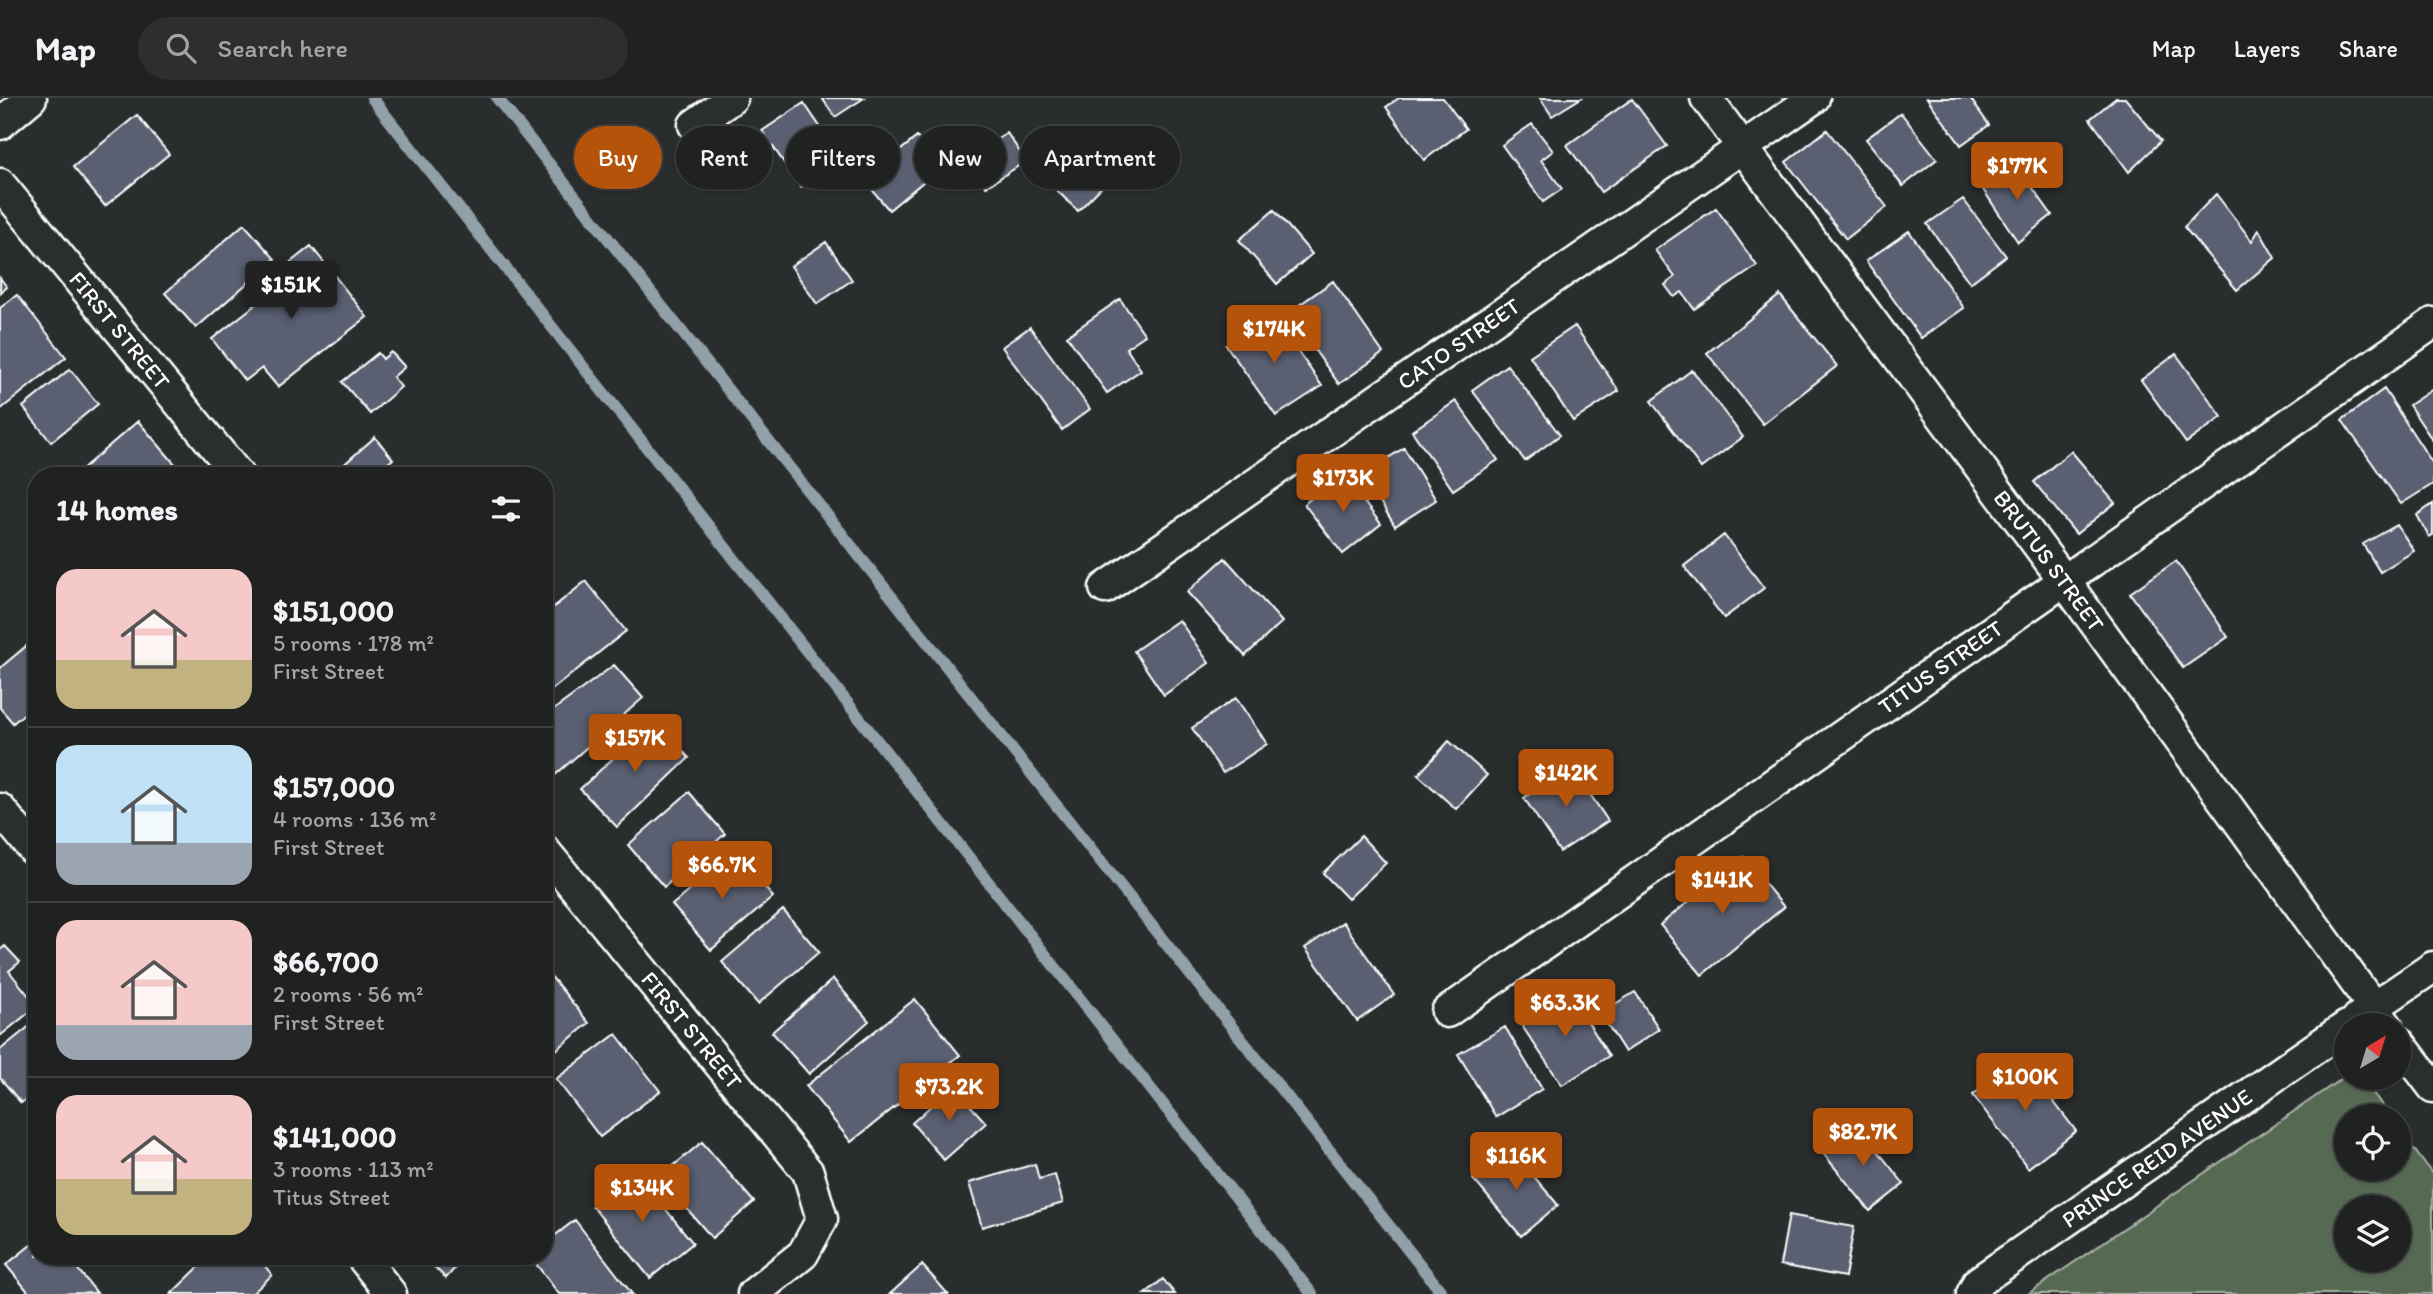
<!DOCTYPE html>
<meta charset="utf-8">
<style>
body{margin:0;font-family:Itim,sans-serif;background:#2d2f2f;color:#f1f3f6;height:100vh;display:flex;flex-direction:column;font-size:26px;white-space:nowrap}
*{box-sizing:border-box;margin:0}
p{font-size:23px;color:#a2a4a5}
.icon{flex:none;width:38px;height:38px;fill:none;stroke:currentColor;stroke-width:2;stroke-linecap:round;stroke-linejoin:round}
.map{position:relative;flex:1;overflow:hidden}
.side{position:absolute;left:28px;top:369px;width:525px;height:798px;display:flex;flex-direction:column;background:#202222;border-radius:28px;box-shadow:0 2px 5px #0004,0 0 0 2px #3d3f40}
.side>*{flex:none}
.banner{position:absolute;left:574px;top:28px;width:665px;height:63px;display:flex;gap:14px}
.needle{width:46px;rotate:38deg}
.fabs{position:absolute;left:2334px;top:915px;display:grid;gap:14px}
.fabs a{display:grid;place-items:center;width:77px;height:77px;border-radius:50%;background:#202222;box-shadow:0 2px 5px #0004,0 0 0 2px #3d3f40;font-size:35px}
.price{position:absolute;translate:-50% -60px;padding:0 16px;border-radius:7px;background:#b45309;color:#fff;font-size:23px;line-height:46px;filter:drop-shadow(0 2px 4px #0008)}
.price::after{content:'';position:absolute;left:50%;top:42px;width:21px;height:16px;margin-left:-10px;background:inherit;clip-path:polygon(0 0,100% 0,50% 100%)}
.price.current{background:#222;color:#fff}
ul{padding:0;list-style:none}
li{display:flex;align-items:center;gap:21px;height:175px;padding:0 28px}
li+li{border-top:2px solid #3d3f40}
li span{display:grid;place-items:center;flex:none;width:196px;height:140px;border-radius:21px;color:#555}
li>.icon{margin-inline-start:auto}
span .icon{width:84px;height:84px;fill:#fffc;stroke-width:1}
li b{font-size:30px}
h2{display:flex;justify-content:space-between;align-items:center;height:84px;padding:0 28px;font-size:30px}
.tag{padding:0 24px;border-radius:32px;background:#202222;box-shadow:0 2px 5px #0004,0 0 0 2px #3d3f40;font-size:24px;line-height:63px}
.tag.current{background:#b45309;color:#fff}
header{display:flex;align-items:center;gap:42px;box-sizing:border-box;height:98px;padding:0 35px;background:#202222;border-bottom:2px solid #3d3f40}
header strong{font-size:33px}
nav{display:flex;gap:38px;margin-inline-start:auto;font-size:24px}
.search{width:490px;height:63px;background:#2d2f2f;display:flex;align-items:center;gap:18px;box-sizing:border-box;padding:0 24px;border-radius:38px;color:#a2a4a5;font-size:26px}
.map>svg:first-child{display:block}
</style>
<header>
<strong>Map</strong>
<div class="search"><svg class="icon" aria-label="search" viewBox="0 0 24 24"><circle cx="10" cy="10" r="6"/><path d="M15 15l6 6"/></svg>Search here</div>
<nav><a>Map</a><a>Layers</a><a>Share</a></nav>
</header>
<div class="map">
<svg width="2433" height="1196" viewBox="0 0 2433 1196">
<rect width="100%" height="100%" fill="#2a2d2e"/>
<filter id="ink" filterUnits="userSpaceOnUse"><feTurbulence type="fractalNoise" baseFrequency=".0143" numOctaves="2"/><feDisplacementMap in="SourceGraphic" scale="14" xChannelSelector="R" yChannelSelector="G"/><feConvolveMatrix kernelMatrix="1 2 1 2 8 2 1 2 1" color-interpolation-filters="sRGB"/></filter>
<g filter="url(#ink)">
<!-- green -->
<path fill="#566953" stroke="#aab4a9" stroke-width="2" fill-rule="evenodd" d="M2347 977V980H2362L2390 1018H2347V1071H2399V1031L2433 1077V1196H2028ZM2347 1110H2399V1162H2347Z"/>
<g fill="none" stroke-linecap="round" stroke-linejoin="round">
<!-- stream -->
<path stroke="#91a1a7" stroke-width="12" d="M372 0 1312 1196
M497 0 1443 1196"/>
</g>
<!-- building -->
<path fill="#5a6072" stroke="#fff" stroke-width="2" d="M822 0H864L835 19Z
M1399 0H1443L1466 31 1424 62 1386 9Z
M1540 0H1581L1552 18Z
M1927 0H1970L1989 27 1961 47Z
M2116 0H2125L2161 43 2129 74 2090 21Z
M1632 1 1667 48 1601 94 1567 47Z
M804 5 842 61 801 89 762 33Z
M1901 15 1937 61 1903 88 1866 41Z
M137 17 169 56 105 108 73 69Z
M1532 26 1553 53 1541 62 1562 91 1543 104 1502 47Z
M1827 32 1887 109 1846 141 1786 64Z
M1007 35 1026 63 986 89 967 61Z
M917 39 941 69 889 112 864 82Z
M1086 40 1118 72 1078 113 1045 81Z
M2015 65 2052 117 2018 144 1982 90Z
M2216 96 2252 143 2259 132 2275 160 2237 192 2184 129Z
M1963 101 2006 158 1970 185 1927 126Z
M1716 110 1757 168 1694 211 1682 194 1674 199 1665 187 1675 179 1655 152Z
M1274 112 1312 156 1277 186 1239 142Z
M244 126 275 161 196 230 165 195Z
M1909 133 1964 210 1921 240 1866 163Z
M826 144 852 182 817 206 791 168Z
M311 148 367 219 278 289 262 270 245 283 212 241 264 200 257 191Z
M0 180 7 189 0 195Z
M1333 183 1383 255 1339 286 1288 215Z
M17 197 66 259 0 312V210Z
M1780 197 1837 268 1763 326 1707 255Z
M1120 201 1145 237 1126 250 1141 272 1107 295 1067 238Z
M1272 216 1322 288 1276 318 1226 247Z
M1575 228 1619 293 1573 323 1530 258Z
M1030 229 1090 311 1062 332 1002 249Z
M391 254 405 269 393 279 401 289 370 316 342 284 378 255 383 261Z
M2176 256 2222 319 2186 345 2141 282Z
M1507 267 1560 337 1525 363 1472 292Z
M70 271 98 306 51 344 23 309Z
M1692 272 1743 339 1701 370 1651 303Z
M2384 291 2433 366V386L2401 406 2342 322Z
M2433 291V343L2409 307Z
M1456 303 1498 362 1453 392 1412 333Z
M138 323 175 366 161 378H74Z
M375 339 393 361 378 374 381 378H331Z
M1404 350 1436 402 1395 428 1363 376Z
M2071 353 2115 405 2076 436 2034 384Z
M1342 376 1381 426 1343 456 1304 406Z
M2433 406V437L2429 439 2417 417Z
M2397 427 2414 453 2380 474 2363 446Z
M1724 437 1764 490 1724 520 1684 468Z
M1225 460 1282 524 1245 558 1187 494Z
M2176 463 2228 539 2183 570 2130 495Z
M586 483 626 533 544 598V517Z
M1179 522 1209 565 1164 597 1134 553Z
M37 539V605L13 625 0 610V570Z
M614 567 643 600 554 678 544 664V619Z
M1236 600 1267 646 1223 675 1192 630Z
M654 622 689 660 617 729 580 691Z
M37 636V654L27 644Z
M1449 643 1487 677 1456 711 1418 677Z
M1571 668 1608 723 1560 754 1524 700Z
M689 694 725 736 664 789 628 747Z
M1361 738 1386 765 1348 801 1323 775Z
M734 754 773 799 711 852 672 807Z
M1743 759 1784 809 1702 877 1660 827Z
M783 812 819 854 758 906 722 864Z
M1343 824 1394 897 1357 923 1305 850Z
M5 848 20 864 9 873 37 908 0 938V852Z
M545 871 589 925 544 962V872Z
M833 881 869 923 809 976 772 934Z
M1635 894 1659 931 1625 954 1600 915Z
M1570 895 1609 958 1562 987 1520 925Z
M915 901 960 957 851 1044 806 988Z
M37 922V992L21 1005 0 980V952Z
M1505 929 1542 991 1496 1019 1458 956Z
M616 936 660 993 600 1039 556 981Z
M2021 961 2076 1033 2028 1070 1973 997Z
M953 988 986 1025 944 1062 912 1025Z
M1857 1027 1904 1086 1870 1113 1822 1054Z
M702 1044 754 1104 712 1140 660 1079Z
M1510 1050 1558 1107 1521 1138 1473 1081Z
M1035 1066 1039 1081 1055 1077 1063 1105 982 1129 969 1085Z
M635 1073 693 1145 650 1180 592 1108Z
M1789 1117 1854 1129 1845 1179 1780 1167Z
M575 1122 632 1196H559L530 1158H544V1146Z
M37 1142V1158H67L97 1195 30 1196 6 1167Z
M210 1158H257L272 1177 252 1196H171Z
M422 1158H466L446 1180Z
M922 1167 948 1196H890Z
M1163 1181 1175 1196H1145Z"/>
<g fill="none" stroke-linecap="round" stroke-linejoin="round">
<defs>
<g id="street">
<path id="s1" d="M1706 0 2063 481 2387 928"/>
<path d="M0 26 31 0"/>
<path d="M694 27 732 0"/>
<path id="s2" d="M0 86 239 378"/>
<path id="s3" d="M1105 490 1814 0"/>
<path d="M0 711 37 756"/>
<path id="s4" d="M544 752 808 1074 822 1121 803 1156 753 1196"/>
<path id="s5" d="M1447 914 2433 225"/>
<path d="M2358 920 2433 869"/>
<path d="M2399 944 2433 989"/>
<path d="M361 1158 391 1196"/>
<path id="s6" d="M1972 1196 1978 1184 2347 928"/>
</g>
</defs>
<!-- street casing -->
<use href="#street" stroke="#fff" stroke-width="35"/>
<!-- street -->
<use href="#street" stroke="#2a2d2e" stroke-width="30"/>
</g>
</g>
<g text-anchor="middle" stroke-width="5" stroke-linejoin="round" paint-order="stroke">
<!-- street labels -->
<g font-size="23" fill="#fff" stroke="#2a2d2e">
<text dy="8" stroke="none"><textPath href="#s2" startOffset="189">FIRST STREET</textPath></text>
<text dy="8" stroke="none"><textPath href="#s3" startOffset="430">CATO STREET</textPath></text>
<text dy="8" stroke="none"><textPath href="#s1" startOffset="576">BRUTUS STREET</textPath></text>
<text dy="8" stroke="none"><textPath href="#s5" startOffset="602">TITUS STREET</textPath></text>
<text dy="8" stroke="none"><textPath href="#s4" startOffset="233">FIRST STREET</textPath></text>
<text dy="8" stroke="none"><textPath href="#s6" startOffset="231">PRINCE REID AVENUE</textPath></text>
</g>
</g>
</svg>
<div class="fabs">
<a><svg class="needle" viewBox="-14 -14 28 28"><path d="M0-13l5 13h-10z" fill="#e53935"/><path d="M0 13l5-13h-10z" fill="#a2a4a5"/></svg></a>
<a><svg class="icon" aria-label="locate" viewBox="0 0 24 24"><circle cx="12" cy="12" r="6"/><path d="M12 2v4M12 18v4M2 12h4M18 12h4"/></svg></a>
<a><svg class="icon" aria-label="layers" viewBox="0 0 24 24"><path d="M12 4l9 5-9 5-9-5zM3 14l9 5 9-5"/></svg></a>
</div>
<b class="price" style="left:2017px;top:104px">$177K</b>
<b class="price current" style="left:291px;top:223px">$151K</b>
<b class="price" style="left:1274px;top:267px">$174K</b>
<b class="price" style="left:1343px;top:416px">$173K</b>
<b class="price" style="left:635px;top:676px">$157K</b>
<b class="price" style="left:1566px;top:711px">$142K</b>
<b class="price" style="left:722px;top:803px">$66.7K</b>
<b class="price" style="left:1722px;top:818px">$141K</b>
<b class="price" style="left:1565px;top:941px">$63.3K</b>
<b class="price" style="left:2025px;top:1015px">$100K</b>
<b class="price" style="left:949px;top:1025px">$73.2K</b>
<b class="price" style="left:1863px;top:1070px">$82.7K</b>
<b class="price" style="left:1516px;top:1094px">$116K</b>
<b class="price" style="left:642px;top:1126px">$134K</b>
<div class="banner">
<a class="tag current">Buy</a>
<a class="tag">Rent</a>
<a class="tag">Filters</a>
<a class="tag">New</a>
<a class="tag">Apartment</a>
</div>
<section class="side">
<h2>14 homes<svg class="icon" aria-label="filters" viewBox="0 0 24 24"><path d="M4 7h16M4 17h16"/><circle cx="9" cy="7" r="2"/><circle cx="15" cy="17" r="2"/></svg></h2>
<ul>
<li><span style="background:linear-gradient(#f6c9c9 65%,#c2b280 0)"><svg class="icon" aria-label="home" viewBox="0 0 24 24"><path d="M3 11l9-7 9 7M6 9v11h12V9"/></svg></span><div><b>$151,000</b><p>5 rooms · 178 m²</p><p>First Street</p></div></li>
<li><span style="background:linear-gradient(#bfe0f5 70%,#9aa5b1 0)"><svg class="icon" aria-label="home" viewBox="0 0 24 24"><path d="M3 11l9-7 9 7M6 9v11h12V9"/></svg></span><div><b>$157,000</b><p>4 rooms · 136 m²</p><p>First Street</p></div></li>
<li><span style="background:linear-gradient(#f6c9c9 75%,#9aa5b1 0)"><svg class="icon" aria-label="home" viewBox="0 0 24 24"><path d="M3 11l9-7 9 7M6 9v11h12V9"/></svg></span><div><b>$66,700</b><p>2 rooms · 56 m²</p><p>First Street</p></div></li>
<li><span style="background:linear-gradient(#f6c9c9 60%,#c2b280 0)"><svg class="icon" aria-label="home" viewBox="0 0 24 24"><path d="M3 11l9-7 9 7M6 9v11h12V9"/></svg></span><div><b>$141,000</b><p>3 rooms · 113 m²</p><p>Titus Street</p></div></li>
</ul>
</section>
</div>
